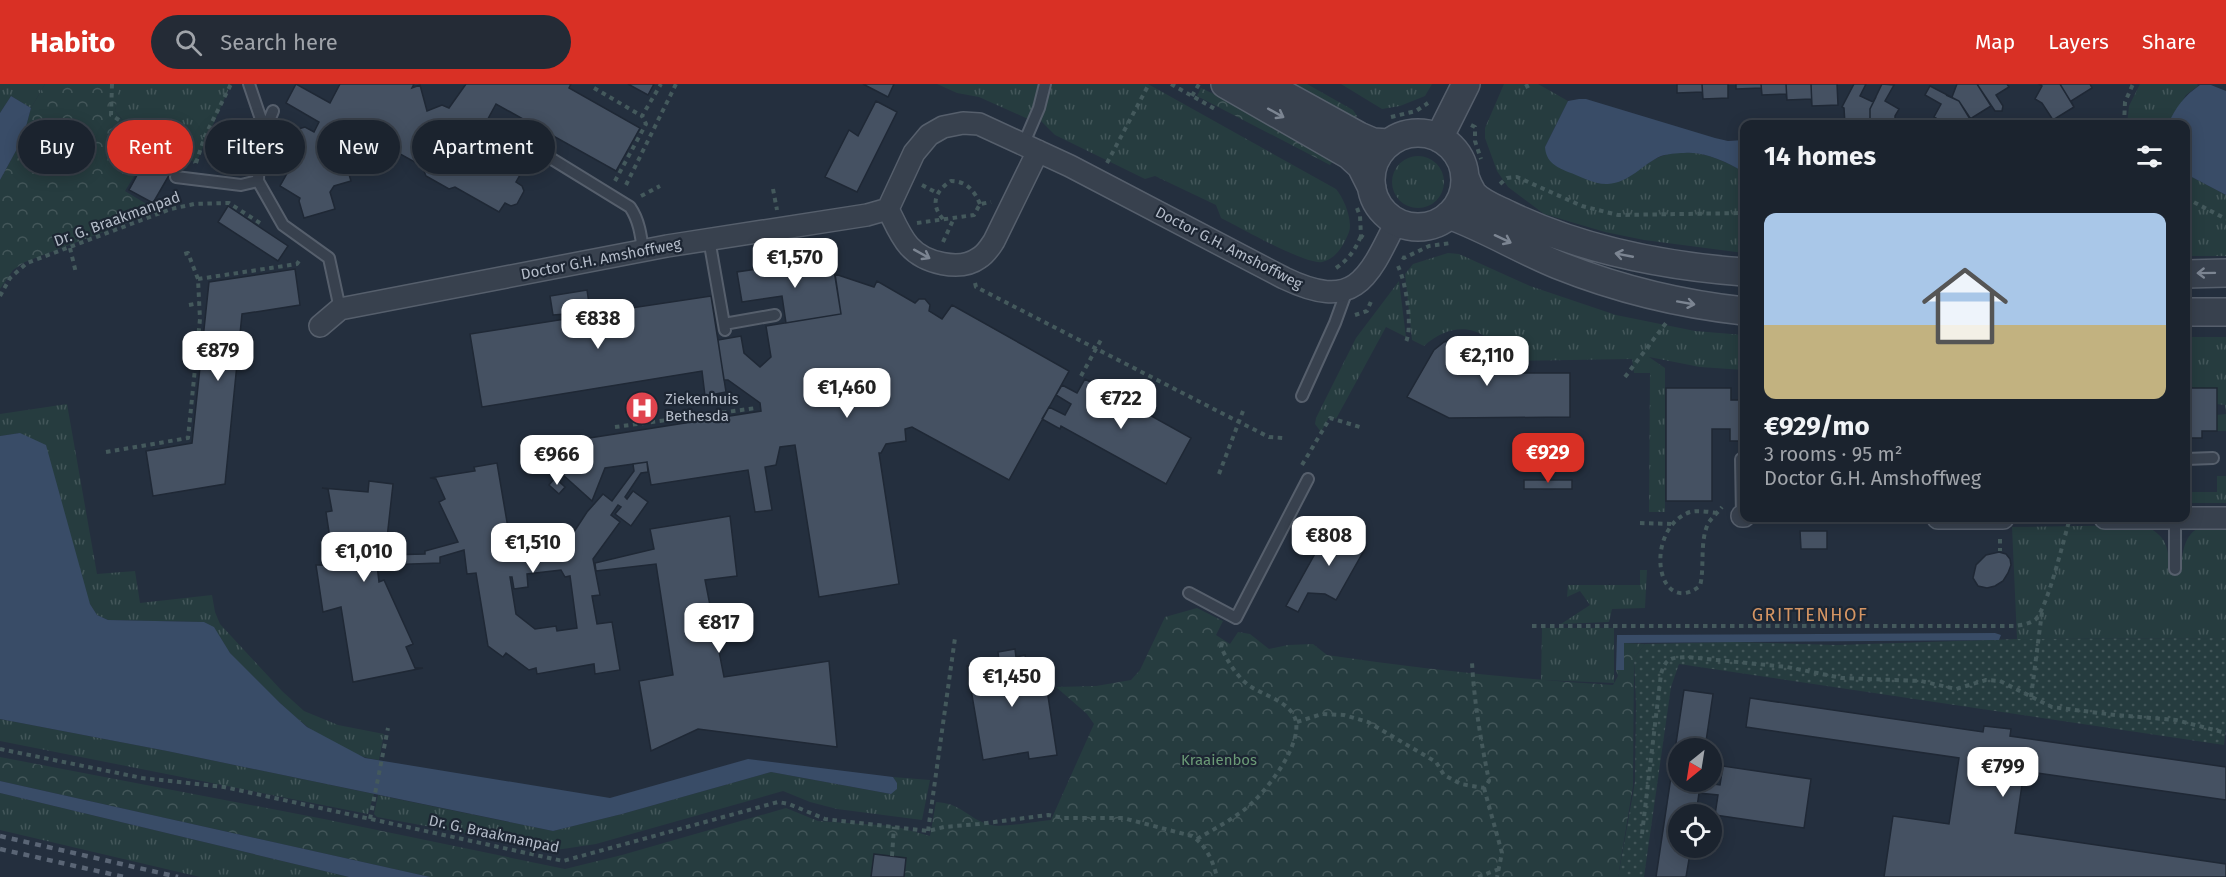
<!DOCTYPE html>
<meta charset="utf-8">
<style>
body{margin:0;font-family:"Fira Sans",sans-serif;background:#242b36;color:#f1f3f6;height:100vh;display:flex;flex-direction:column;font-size:22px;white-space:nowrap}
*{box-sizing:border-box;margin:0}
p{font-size:20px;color:#a0a4aa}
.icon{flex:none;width:33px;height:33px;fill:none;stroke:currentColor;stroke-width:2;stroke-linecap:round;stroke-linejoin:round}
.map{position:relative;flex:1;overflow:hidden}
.drawer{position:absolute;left:1740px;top:36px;width:450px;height:402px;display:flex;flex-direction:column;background:#1b232e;border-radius:12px;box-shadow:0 3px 15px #0003,0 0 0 2px #39404a}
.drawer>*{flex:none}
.guide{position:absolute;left:18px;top:36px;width:570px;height:54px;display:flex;gap:12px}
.needle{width:39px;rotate:210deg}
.buttons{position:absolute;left:1668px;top:654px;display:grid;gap:12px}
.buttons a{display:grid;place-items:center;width:54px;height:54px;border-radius:50%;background:#1b232e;box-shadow:0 3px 15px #0003,0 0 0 2px #39404a;font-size:30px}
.price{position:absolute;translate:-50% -51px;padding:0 14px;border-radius:12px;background:#fff;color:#222;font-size:20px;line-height:39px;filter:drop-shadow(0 2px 3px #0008)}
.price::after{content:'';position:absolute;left:50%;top:36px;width:18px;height:14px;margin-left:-9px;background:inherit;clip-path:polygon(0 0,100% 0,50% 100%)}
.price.selected{background:#d93025;color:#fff}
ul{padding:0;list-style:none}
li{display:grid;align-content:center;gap:12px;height:318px;padding:0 24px}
li span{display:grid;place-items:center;height:186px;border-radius:12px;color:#555}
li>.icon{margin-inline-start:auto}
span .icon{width:108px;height:108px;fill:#fffc;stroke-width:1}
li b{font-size:26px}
h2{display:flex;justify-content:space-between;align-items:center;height:72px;padding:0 24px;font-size:26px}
.pill{padding:0 21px;border-radius:27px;background:#1b232e;box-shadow:0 3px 15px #0003,0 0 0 2px #39404a;font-size:21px;line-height:54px}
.pill.selected{background:#d93025;color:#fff}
header{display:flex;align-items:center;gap:36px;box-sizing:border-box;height:84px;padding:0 30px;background:#d93025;color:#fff}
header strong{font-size:28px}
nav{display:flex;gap:33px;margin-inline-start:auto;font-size:21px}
.search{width:420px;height:54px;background:#242b36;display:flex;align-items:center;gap:15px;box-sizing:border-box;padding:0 21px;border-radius:33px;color:#a0a4aa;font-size:22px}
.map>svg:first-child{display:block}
</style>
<header>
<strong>Habito</strong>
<div class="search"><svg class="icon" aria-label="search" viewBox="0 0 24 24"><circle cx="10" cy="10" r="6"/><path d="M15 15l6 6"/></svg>Search here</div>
<nav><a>Map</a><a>Layers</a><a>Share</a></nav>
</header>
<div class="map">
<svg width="2226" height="793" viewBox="0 0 2226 793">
<defs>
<pattern id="grass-tufts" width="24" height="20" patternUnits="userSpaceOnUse" patternTransform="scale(1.5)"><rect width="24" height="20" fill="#263c3f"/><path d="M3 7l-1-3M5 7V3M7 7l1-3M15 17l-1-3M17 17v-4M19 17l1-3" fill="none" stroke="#435659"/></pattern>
<pattern id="forest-crowns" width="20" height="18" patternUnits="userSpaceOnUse" patternTransform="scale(1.5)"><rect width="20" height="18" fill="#263c3f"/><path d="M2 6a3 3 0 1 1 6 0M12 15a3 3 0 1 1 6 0" fill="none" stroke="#435659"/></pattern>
<pattern id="park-dots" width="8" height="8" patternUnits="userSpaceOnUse" patternTransform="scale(1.5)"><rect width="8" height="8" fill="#263c3f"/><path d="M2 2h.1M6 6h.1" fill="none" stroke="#435659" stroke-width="1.8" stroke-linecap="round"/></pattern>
</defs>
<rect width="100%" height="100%" fill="#242f3e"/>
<!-- grass -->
<path fill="url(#grass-tufts)" d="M0 0H45L31 24 11 12 0 29Z
M119 0H231L196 79 127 41 115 27Z
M937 0H1041L1036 23 1028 35 979 13 957 9Z
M1048 0H1148L1336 105C1344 114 1353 137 1349 148 1344 161 1336 175 1322 178 1306 181 1239 143 1221 134L1216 121 1155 92 1145 95 1055 51 1039 35Z
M1341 0H1432L1425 12 1400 22 1382 25Z
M1504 0H1538L1568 17 1545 63 1629 92C1639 86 1651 76 1662 72 1691 62 1720 74 1744 88V169L1644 156 1605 148 1544 130 1508 103 1497 87 1485 54V44Z
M2140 0H2197L2198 2 2186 11 2168 40H2127L2129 22Z
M1392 98a26 26 0 1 1 52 0a26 26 0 1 1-52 0Z
M2186 90 2226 111V172H2186Z
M1448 169 1459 170 1530 202 1616 231 1695 247 1744 251V286L1700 283 1649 273 1665 284V428H1649L1650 289H1634L1632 275 1504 277C1487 240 1453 236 1424 262L1412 256 1405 190 1413 180Z
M1399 197 1406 253 1386 243 1336 335 1330 332 1321 348 1315 340 1316 334 1356 254Z
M2186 253H2226V347H2217V331L2226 330 2225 321 2217 320V304H2186Z
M67 320 97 490 135 487 140 519 212 511 215 528 220 540 282 607 304 627 338 641 384 650 379 676C331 670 289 629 257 596 248 587 238 578 230 569 221 557 218 545 204 538L108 536 97 531 90 520 20 349 0 352V330Z
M2217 392H2226V419H2186V408H2217Z
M2145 441C2169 455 2166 461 2171 486L2181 485C2182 470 2184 449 2201 443 2208 441 2219 443 2226 443V554L2017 555 2012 443Z
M1640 486H1647L1645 524 1612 525 1609 538 1561 540 1590 521 1580 507 1567 513 1568 501H1640Z
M1542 544H1614V599L1541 596Z
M0 635 167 667 374 710 368 730 0 657Z
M771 688 891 710 897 699 893 693 930 696 922 736 837 725 810 718 783 707 596 760 556 766 377 733 374 730 378 711 553 747 622 730Z
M0 709 349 793H200L0 746Z"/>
<!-- forest -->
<path fill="url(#forest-crowns)" d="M45 0H120L115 27 126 41 155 58 125 107 158 127 25 178 13 186 0 205V96L23 54 31 24Z
M1291 0H1307L1353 26 1357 32 1352 42Z
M1201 4 1283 42 1336 73 1330 81 1197 12Z
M1197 524 1223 537 1216 551 1230 560 1238 548 1250 550 1269 565 1288 561 1313 560 1327 571C1422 585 1517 595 1613 601L1618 592 1616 586 1624 585 1623 559 1645 560 1634 574 1633 702 1618 793H430L0 697V673L324 735 565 785 622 771 786 724 818 737 894 742 930 752 936 718C964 720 967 735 991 741 1003 744 1037 737 1051 736L1094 640 1087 630 1056 603 1096 602 1131 596 1140 586 1165 533Z"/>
<!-- park -->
<path fill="url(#park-dots)" d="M2226 554V643L2224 661 1679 580 1671 603 1644 793H1618L1635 698 1636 620 1634 574 1645 560 1732 558 1837 561 2017 555Z"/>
<!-- water -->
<path fill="#394c67" d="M2200 1H2211L2226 7V111L2186 90V40H2168C2176 23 2184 12 2200 1Z
M11 12 31 24 23 54 0 96V29Z
M1579 15H1586L1715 54 1728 57 1744 56V88C1726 78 1705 67 1684 69 1677 69 1667 70 1661 72 1643 80 1629 99 1608 100 1595 101 1580 92 1568 88 1556 83 1546 78 1545 63L1568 17Z
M20 349 46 361 90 520 97 531 108 536 204 538 214 543 230 569 280 619 307 643 365 674 610 714 748 675 893 693 897 699V705L891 710 771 688 622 730 553 747 167 667 0 635V352Z
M1995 549 2001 551 1999 556 1624 559V586H1616L1617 551Z
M0 697 430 793H349L0 709Z"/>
<!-- building -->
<path fill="#455162" stroke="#1f2835" stroke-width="1.5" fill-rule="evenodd" d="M296 0 330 19 340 0H414L412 4 420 1 427 27 442 21 449 24 466 0H571L569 4 640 44 616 87 496 20 477 55 525 82 516 98 522 102 524 107 517 120 511 122 505 119 499 128 455 103 449 105 426 92 422 82 386 62 385 65 349 75 346 80 351 97 334 102 330 108 335 125 304 134 299 117 300 114 280 102 299 68 293 65 288 48 305 43 314 48 319 38 286 19Z
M628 0H654L648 11Z
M863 0H894L888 13Z
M1677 0H1702L1703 15 1702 8 1677 9Z
M1702 0H1728V14L1703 15Z
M1736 0H1761L1762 11 1761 4 1736 5Z
M1761 0H1786L1787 16 1786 10 1762 11Z
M1786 0H1811L1812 22 1811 15 1787 16Z
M1811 0H1837L1838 21 1812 22Z
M1854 0H1866L1860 12 1873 18 1876 13 1870 25V40H1845L1844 24 1842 23Z
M1882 0 1894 1 1885 17 1899 25 1895 32V40H1870V25Z
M1957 0H1977L1991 22 1970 35 1974 40 1959 17 1946 11 1952 13Z
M1977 0H2007L2009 3 1996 11 2003 22 2002 27H1995Z
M2039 0H2060L2074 23 2053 36 2042 19 2035 15 2042 2Z
M2060 0H2090L2092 4 2071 17 2074 23Z
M1930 2 1959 17 1973 40H1943L1941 37 1934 33 1941 20 1925 11Z
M876 17 897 28 857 108 825 93 849 46 858 52Z
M154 60 179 74 153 119 129 106Z
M228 122 288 162 278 177 218 138Z
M832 174 841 230 786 239 782 212 742 218 737 188Z
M295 185 300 221 242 230 225 400 153 412 146 367 192 359 209 198Z
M835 190 874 203 877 197 915 219 919 215H925L930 221 929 227 942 235 952 221 1069 287 1009 396 912 343 905 345 906 357 886 360 881 369H879L899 500 819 513 795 361 780 363 776 381 765 383 772 426 755 428 748 386 651 401 647 378 605 384 592 417 532 363 761 327 760 319 728 296H724L718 256 741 252 744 269 760 283 771 273 766 242 841 230Z
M587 206 590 226H584L585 231 711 212 726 308 705 312 702 287 482 323 470 250 566 235 565 230 553 231 550 212Z
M1455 255 1470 256 1483 264 1491 275 1494 289H1570V333L1449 334 1407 313 1434 266 1444 258Z
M1085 295 1191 354 1166 400 1061 342 1060 345 1042 335 1049 323 1065 331 1071 320 1056 311 1062 301 1077 309Z
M1666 304H1731V316H1744V357H1730V345H1712V417H1666Z
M2186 304H2217V347H2202V354H2186Z
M647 378 648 388 641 389 625 413 627 415 633 407 648 418 631 442 615 430 621 423 618 421 611 431 620 438 593 475 600 511 592 512 597 540 612 538 620 586 595 590 594 580 537 590 536 584 529 586 506 569 503 573 488 562 476 489 467 490 464 466 440 473V479L384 481V471L425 470V467L458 458 439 418 445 415 436 395 430 394 475 387 474 383 497 379 508 444 517 441 513 443 519 464 568 457 587 428 603 410 612 417 634 387 633 380ZM561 486 565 493 570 492 577 544 557 547 556 542 535 545 516 530 510 493H512L514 505 528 503 527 490Z
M555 394 565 403 559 410 549 401Z
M1524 396H1572V405H1524Z
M369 397 393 400 384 481H377L379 498 384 496 413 560 406 563 415 584H423L353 598 341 523 323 528 316 481H334L326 428 332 427 328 405 322 404 368 408Z
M730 432 737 492 705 496 724 593 829 577 837 663 698 645 651 667 639 597 673 591 656 480 596 487 595 479 654 465 650 445Z
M1331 441 1367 461 1336 516 1325 510 1308 509 1298 528 1286 522Z
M1800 447H1827V465H1801Z
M1999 468 2006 470 2010 475 2011 481 2008 489 2003 497 1995 502 1987 504 1978 502 1973 494 1976 481 1986 471Z
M1015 565 1016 573 1025 571 1028 589 1044 586 1057 671 1029 675 1028 668 983 676 967 582 999 577 998 568Z
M1684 606 1713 610 1705 664H1678V698H1700L1720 701 1723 682 1811 695 1804 744 1715 731 1718 711 1699 709 1696 730H1678V764H1691L1686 793H1656Z
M1750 614 1983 648 1984 642 2011 645 2010 652 2226 683V716L2024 687 2015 749 2226 780V793H1884L1893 732 1949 740 1959 674 1746 643Z
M874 770 906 774 904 793H871Z"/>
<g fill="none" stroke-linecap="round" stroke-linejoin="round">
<defs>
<path id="service" d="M249 0 265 47
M273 27 259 61 258 97 283 141 329 174 340 225
M500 43 630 123C639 136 641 151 643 167
M1024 59 1039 24 1045 0
M176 93 241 101 258 97
M709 155 725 246
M724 240 775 231
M1302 312 1335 239 1347 206
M1741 375 1742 432
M2186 375 2213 374
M2175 434V485
M1189 509 1236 534 1308 395"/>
<path id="minor" d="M888 125C894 137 900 152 909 162 924 179 960 188 979 174 986 170 990 163 994 157L1038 67
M320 242 340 225 667 162 867 131 888 125 914 69 929 51 943 43 963 39 979 40 1070 82 1284 194C1353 227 1367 198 1396 138
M1742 432H1744
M1938 434H2003
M2105 434H2226"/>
<path id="tertiary" d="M1225 0 1349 71 1361 82 1372 104
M1265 0 1359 52 1373 58 1389 59
M1371 96a47 47 0 1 1 94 0a47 47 0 1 1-94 0Z
M1439 54 1466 0
M1465 93C1467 99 1470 105 1473 110 1482 120 1497 125 1509 131 1582 166 1663 182 1744 188
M1449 131C1487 145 1521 166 1558 181 1618 205 1680 220 1744 227
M2186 190 2226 189
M2186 228H2226"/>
</defs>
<!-- service casing -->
<use href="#service" stroke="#565f6c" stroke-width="14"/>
<!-- minor casing -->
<use href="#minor" stroke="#565f6c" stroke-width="24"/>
<!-- tertiary casing -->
<use href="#tertiary" stroke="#565f6c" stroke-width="30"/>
<!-- path -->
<path stroke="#44595c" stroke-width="4" stroke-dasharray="4.5 4.5" stroke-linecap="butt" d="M112 0 111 31 150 55 195 78
M1171 0 1215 25
M1526 0 1530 8
M594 4 642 32
M1192 12 1199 0
M1391 33 1416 27 1428 19
M2124 40 2125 18 2133 0
M1471 41 1475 43V57L1481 75
M196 79 205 52 231 0
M1107 79 1149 0
M615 97 646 40 642 32 661 0
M1500 100 1507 94 1517 93 1582 122 1618 131 1744 129
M626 101 676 0
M922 101 937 109
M773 105 777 126
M641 112 660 102
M2186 114 2226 135
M1357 124 1360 132 1361 152 1366 155
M943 135C930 120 935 107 951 97 966 97 974 106 980 120
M917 139 974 131 980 120 991 118
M943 158 954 134
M70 164 76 189
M1402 173 1404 174 1429 162 1451 159
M1398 182C1406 199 1413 241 1406 258
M1336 184C1349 175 1355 166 1361 152
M198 195 297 180 301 174
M975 199 976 203 1239 338 1269 353 1283 354
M0 212 10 194 27 179 171 125 194 120 229 119 263 141
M189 221 199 219
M1355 231 1367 227 1372 215
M1081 292 1102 254
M1625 293 1666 239
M615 343 756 324
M106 368 188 354 200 235 198 195 188 169 181 171
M1302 381 1330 334 1360 343
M1219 390 1243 327
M1717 429C1709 428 1698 426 1690 428 1643 445 1656 535 1700 502 1705 483 1699 456 1709 438 1713 433 1718 428 1722 423
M1640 439 1671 440
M2000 455V467
M1532 542H2014C2021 541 2030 540 2036 535 2048 522 2064 454 2070 434
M2031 613 2042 528
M1297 638 1322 630 1344 631 1368 638 1436 678 1444 691 1461 700 1484 704 1489 697C1481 657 1474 618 1472 578
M0 665 142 694 224 703 563 777 778 718 789 720 825 735 928 747 944 743 979 740 1048 731 1064 734H1123L1192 752C1206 761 1213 777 1217 793
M1484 704 1502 769 1497 793
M370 735 388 644
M928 747 955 554
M1642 750 1661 590C1666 573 1671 574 1687 573L1787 583 1842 594 1921 597 1956 605 1986 596 2000 597 2052 623 2115 631 2176 636 2226 649
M1197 755C1213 746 1229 737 1244 726 1264 711 1309 655 1293 630 1283 615 1260 610 1247 600 1235 590 1227 576 1221 563L1223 556
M892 772 894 743
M1478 793 1499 785"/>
<!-- service -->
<use href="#service" stroke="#38414e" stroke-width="10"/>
<!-- minor -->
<use href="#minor" stroke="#38414e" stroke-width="21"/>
<!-- tertiary -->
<use href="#tertiary" stroke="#38414e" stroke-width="27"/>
<!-- rail -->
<path stroke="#5a6575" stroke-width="4.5" stroke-dasharray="6 6" stroke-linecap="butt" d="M0 752 178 793
M0 765 124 793"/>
</g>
<!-- one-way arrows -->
<defs><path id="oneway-shaft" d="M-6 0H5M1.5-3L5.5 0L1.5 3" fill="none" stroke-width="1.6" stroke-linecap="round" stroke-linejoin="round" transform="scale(1.5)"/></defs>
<g stroke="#7c8592">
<use href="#oneway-shaft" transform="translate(1276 29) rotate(29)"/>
<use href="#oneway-shaft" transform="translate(1503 155) rotate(25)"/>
<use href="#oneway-shaft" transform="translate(922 170) rotate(29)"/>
<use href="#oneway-shaft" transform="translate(1624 171) rotate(-169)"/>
<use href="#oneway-shaft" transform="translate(2206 189) rotate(179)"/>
<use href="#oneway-shaft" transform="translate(1686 219) rotate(10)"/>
</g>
<!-- icons -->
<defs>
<symbol id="hospital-disc" viewBox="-11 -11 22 22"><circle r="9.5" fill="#e0444e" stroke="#1d2633"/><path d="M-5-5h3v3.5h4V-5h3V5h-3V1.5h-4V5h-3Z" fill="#fff"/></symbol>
</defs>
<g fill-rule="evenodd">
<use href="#hospital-disc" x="623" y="305" width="38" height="38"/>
</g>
<g text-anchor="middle" stroke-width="4.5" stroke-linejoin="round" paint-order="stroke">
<!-- street labels -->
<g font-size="15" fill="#b4bcc9" stroke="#1d2633">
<text transform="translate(117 135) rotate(-20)" y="5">Dr. G. Braakmanpad</text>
<text transform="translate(1229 164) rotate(27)" y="5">Doctor G.H. Amshoffweg</text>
<text transform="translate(601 175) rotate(-11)" y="5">Doctor G.H. Amshoffweg</text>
<text transform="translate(494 750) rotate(12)" y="5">Dr. G. Braakmanpad</text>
</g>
<!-- poi labels -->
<g font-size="15" fill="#b4bcc9" stroke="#1d2633" text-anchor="start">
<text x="665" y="320">Ziekenhuis<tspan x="665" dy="17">Bethesda</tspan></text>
</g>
<!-- park labels -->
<g font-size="15" fill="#6b9a76" stroke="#1d2633">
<text x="1219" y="681">Kraaienbos</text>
</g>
<!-- quarter labels -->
<g font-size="18" letter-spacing="1.5" fill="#d59563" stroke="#1d2633">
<text x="1810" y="537">GRITTENHOF</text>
</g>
</g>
</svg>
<div class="buttons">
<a><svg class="needle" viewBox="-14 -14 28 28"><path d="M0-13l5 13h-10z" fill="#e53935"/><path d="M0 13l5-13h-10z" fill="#a0a4aa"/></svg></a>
<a><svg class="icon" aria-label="locate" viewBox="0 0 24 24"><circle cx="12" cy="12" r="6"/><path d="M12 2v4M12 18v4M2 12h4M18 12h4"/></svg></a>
</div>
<b class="price" style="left:795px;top:205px">€1,570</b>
<b class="price" style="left:598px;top:266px">€838</b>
<b class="price" style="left:218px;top:298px">€879</b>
<b class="price" style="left:1487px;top:303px">€2,110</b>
<b class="price" style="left:847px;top:335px">€1,460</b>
<b class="price" style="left:1121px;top:346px">€722</b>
<b class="price selected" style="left:1548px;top:400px">€929</b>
<b class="price" style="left:557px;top:402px">€966</b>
<b class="price" style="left:1329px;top:483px">€808</b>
<b class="price" style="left:533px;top:490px">€1,510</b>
<b class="price" style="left:364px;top:499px">€1,010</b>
<b class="price" style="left:719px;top:570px">€817</b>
<b class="price" style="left:1012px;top:624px">€1,450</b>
<b class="price" style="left:2003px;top:714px">€799</b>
<div class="guide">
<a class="pill">Buy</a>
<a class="pill selected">Rent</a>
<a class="pill">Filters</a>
<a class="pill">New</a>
<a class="pill">Apartment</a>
</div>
<section class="drawer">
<h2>14 homes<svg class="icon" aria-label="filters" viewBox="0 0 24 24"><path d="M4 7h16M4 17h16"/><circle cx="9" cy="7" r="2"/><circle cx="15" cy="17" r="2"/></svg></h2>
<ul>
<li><span style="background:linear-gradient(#a9c7e8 60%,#c2b280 0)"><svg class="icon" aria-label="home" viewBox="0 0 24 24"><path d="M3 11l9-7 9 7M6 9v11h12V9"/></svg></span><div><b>€929/mo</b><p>3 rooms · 95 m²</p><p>Doctor G.H. Amshoffweg</p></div></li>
</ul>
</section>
</div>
